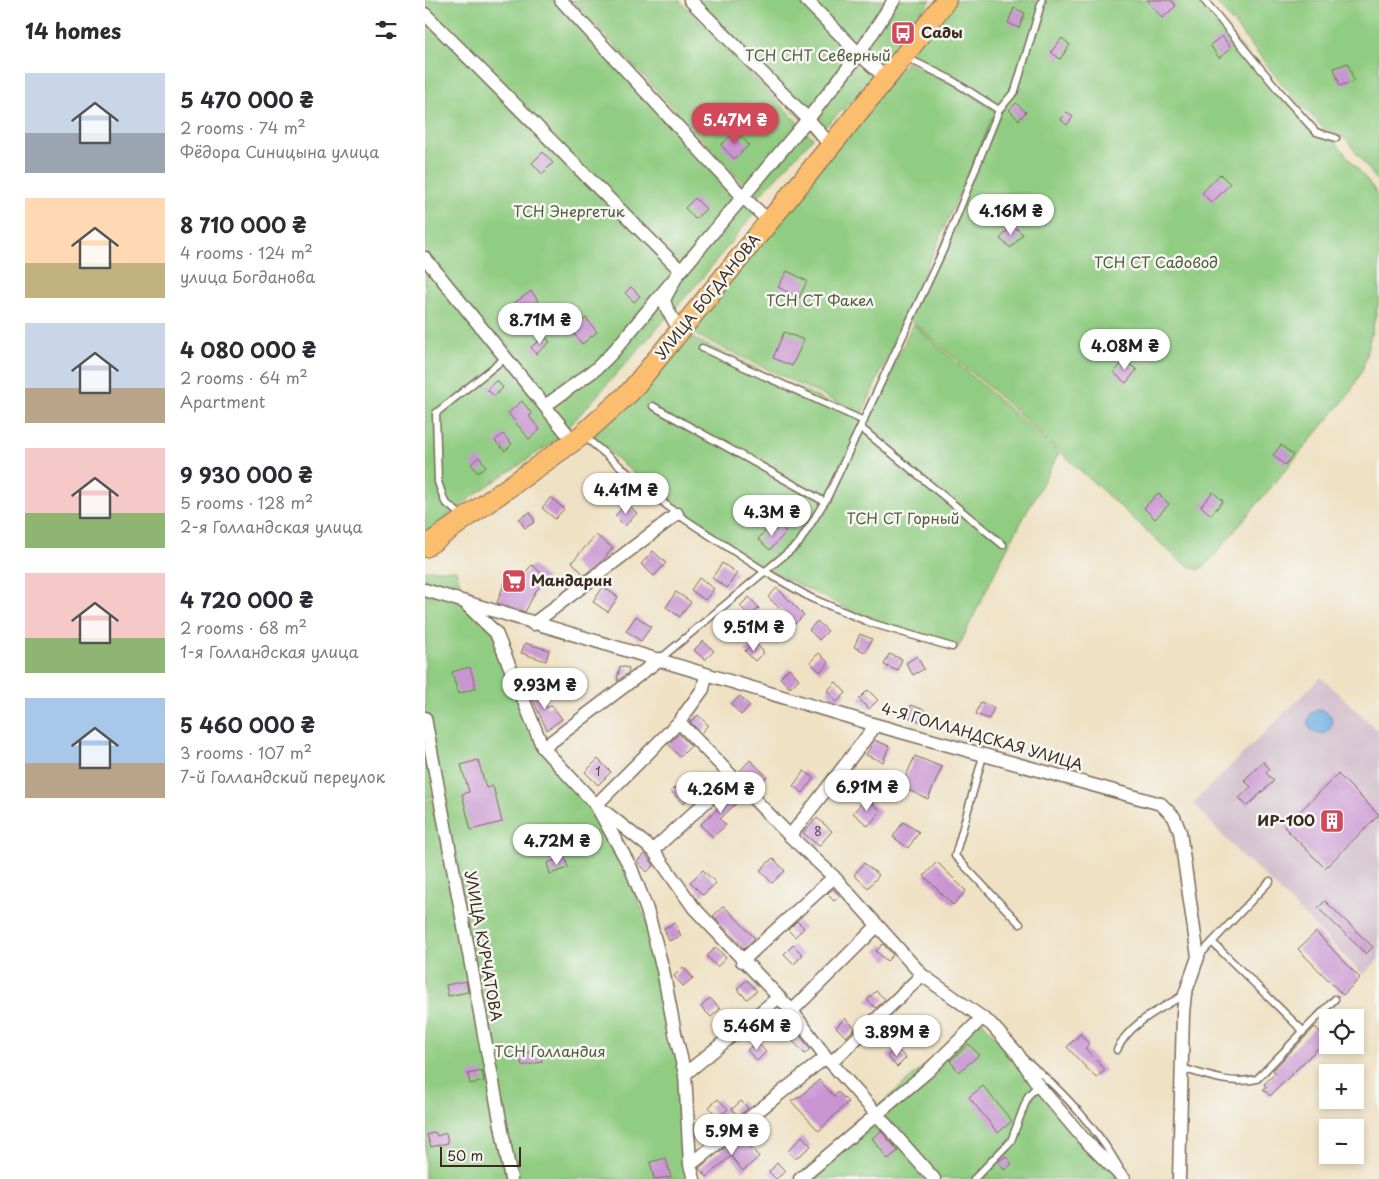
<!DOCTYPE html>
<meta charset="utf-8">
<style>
body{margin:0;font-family:"Playpen Sans",sans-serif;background:#f7f7f7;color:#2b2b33;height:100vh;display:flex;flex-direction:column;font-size:19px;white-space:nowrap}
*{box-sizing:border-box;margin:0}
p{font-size:16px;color:#7c7c81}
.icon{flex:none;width:28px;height:28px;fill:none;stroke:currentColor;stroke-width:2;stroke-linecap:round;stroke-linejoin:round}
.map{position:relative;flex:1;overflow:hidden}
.side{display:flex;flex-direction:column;background:#fff;width:425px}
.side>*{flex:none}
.tools{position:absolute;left:894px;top:1009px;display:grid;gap:10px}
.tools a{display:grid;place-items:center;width:45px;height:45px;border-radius:0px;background:#fff;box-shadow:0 2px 8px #0003;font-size:25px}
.scale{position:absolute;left:15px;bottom:12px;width:81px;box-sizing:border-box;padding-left:5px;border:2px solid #3b2a1e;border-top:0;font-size:14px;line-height:18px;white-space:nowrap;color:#3b2a1e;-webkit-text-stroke:4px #f6f6f2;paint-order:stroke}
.price{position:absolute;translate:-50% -42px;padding:0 11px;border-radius:18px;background:#fff;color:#222;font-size:16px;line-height:32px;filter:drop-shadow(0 1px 2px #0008)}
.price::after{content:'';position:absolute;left:50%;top:30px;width:15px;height:11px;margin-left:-8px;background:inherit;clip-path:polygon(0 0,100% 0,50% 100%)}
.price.current{background:#d1495b;color:#fff}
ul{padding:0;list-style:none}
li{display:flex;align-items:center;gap:15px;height:125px;padding:0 25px}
li span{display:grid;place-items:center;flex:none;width:140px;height:100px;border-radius:0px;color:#555}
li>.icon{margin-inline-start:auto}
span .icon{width:60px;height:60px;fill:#fffc;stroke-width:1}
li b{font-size:21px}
h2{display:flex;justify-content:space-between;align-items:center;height:60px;padding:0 25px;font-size:21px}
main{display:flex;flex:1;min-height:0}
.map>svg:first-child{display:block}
</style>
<main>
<section class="side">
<h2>14 homes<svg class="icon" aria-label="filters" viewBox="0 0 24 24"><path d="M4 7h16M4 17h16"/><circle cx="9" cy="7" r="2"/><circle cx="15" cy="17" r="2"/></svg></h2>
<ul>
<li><span style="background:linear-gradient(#c9d6e8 60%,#9aa5b1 0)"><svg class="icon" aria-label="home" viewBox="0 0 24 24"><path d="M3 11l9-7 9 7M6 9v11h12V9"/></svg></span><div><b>5 470 000 ₴</b><p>2 rooms · 74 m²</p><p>Фёдора Синицына улица</p></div></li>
<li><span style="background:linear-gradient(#ffd9b3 65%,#c2b280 0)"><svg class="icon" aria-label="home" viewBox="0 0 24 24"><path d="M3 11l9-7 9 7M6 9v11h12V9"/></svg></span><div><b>8 710 000 ₴</b><p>4 rooms · 124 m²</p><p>улица Богданова</p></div></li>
<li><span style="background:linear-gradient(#c9d6e8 65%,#b9a48a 0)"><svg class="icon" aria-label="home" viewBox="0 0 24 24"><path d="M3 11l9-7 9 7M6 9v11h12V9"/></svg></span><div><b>4 080 000 ₴</b><p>2 rooms · 64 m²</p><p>Apartment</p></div></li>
<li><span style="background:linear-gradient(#f6c9c9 65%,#8fb573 0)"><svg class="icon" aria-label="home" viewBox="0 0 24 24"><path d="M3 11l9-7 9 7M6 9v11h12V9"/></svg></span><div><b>9 930 000 ₴</b><p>5 rooms · 128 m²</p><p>2-я Голландская улица</p></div></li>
<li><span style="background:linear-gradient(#f6c9c9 65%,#8fb573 0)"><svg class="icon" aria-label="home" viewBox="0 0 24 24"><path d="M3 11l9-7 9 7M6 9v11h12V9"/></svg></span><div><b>4 720 000 ₴</b><p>2 rooms · 68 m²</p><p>1-я Голландская улица</p></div></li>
<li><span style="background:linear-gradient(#a9c7e8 65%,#b9a48a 0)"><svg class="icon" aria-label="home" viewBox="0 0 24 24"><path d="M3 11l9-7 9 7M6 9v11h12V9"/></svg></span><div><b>5 460 000 ₴</b><p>3 rooms · 107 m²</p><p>7-й Голландский переулок</p></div></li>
</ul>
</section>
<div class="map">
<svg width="954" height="1179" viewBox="0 0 954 1179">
<rect width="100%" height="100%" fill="#f6f6f2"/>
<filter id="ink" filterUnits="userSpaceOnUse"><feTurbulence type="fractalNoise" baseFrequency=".02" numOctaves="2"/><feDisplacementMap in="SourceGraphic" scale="10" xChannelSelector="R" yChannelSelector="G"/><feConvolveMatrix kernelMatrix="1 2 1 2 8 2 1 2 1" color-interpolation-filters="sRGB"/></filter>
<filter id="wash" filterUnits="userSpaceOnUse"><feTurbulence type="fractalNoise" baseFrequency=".0096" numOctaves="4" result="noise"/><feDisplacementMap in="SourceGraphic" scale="20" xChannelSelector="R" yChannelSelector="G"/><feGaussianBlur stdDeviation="1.12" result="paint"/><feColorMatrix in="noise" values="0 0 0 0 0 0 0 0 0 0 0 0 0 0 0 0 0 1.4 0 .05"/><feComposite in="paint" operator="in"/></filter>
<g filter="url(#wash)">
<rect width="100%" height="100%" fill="#efe1c3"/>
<!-- industrial -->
<path fill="#d1bdcb" d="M896 677 954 732V959L938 975 845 881 823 860 821 861 768 803Z"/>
<!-- green -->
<path fill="#90cc81" stroke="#667b50" d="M0 0H142L335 206 278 277 133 439 55 491 0 533Z
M147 0H254L388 138 332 198Z
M264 0H506L428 100 391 135Z
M523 0H776L889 133 909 140 949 189 954 201V301L938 368 925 393 781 565 773 570 755 561 568 391 483 318 517 244 568 117 437 414 262 331 481 62 524 83 571 111 484 56Z
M790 0H954V183L921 139 897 127 860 88Z
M488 324 634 453 581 550 533 648 446 620 336 566 254 512 165 436 263 336 443 421Z
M0 570H31L40 604 70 633 118 749 170 805 226 930 259 1085 267 1179H0V802L17 795 0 711Z
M0 719 14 793 0 799Z
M554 1018 695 1179H370Z"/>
<!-- water -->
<path fill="#71b1e5" stroke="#566e82" d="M883 722a12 12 0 1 1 24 0a12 12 0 1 1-24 0Z"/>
<g id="blocks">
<!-- building -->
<path fill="#c994d2" d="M722 0H746L751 6 737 18Z
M589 8 600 13 594 28 583 23Z
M797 36 806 48 794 58 785 45Z
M637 38 645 45 635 59 626 52Z
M923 63 929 81 915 86 909 68Z
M591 103 601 112 594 120 584 110Z
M642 112 648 117 642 125 635 119Z
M311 131 324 145 309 159 296 145Z
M118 152 128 163 117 174 107 163Z
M795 174 805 184 787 203 777 193Z
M270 198 281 209 270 219 260 208Z
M587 225 598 234 586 248 575 239Z
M362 271 382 281 374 298 353 287Z
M206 287 215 296 209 302 200 293Z
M106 291 113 300 95 313 88 304Z
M161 318 172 332 157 344 146 330Z
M359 332 379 340 367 366 348 358Z
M120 336 125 342 111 354 106 347Z
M699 360 712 370 701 383 689 373Z
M72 380 78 388 69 396 62 389Z
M97 401 107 414 104 416 115 430 104 439 83 413Z
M78 434 87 444 80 451 70 441Z
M856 445 868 455 860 465 848 455Z
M54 457 61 466 53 473 46 464Z
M173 479 189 492 179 502 164 489Z
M788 492 798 501 786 515 776 506Z
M733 493 744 504 730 519 719 508Z
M126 497 139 509 130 519 117 508Z
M202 503 212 513 200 526 190 516Z
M105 512 110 522 100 528 94 519Z
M345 526 350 531 355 526 361 532 345 550 333 539Z
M171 535 188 548 178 560 159 575 147 562Z
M228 551 241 563 229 576 216 564Z
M297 563 312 573 302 588 287 578Z
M107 565 122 578 111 591 100 612 72 603 84 570 94 579Z
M274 578 289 589 280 600 266 590Z
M178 587 193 597 183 612 168 602Z
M352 588 379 615 370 624 343 597Z
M251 592 266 602 255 617 241 607Z
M324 597 334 608 325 616 315 606Z
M211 616 226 627 216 641 201 631Z
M392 621 403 631 394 640 384 630Z
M435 634 447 639 440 652 429 647Z
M278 641 289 651 280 660 269 650Z
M329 642 339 652 330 661 320 651Z
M100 643 124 650 121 661 96 653Z
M394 653 404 663 395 672 385 662Z
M464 654 477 659 473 671 459 665Z
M492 656 499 669 488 675 481 663Z
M195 666 204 668 203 673 192 681Z
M45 667 51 688 33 694 27 672Z
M364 668 374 679 365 688 355 678Z
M411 682 421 693 412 702 402 691Z
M113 688 122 708 127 705 137 719 122 730 104 692Z
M443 690 453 700 444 709 434 699Z
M315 696 325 706 316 715 306 704Z
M556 702 569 708 564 719 551 714Z
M486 705 500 710 497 722 483 717Z
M273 715 283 725 276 733 265 722Z
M254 734 266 746 255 757 243 744Z
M449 740 464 746 458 762 441 755Z
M490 756 517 767 503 799 476 787Z
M173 759 186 772 173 785 160 772Z
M53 760 61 788 68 786 77 822 46 830 37 794 44 792 36 765Z
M325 760 342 776 332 787H329L315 771Z
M838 762 845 769 841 773 849 781 822 806 814 798 826 787 819 780Z
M379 771 389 778 378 793 368 786Z
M913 774 954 815 900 868 859 827Z
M258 779 271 792 258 804 246 791Z
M307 789 317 798 295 819 301 825 288 837 275 825 299 802 296 799Z
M441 798 456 811 443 826 428 813Z
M392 818 407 831 394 846 378 833Z
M478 822 494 832 483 848 468 837Z
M220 854 229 865 222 872 212 861Z
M140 857 143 868 125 874 122 863Z
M348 858 360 871 347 883 335 870Z
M512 862 541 891 528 905 499 876Z
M439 863 454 875 443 888 429 875Z
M278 870 291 883 278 895 265 882Z
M408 889 415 896 409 901 402 894Z
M900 901 948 947 941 954 893 908Z
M299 906 330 938 319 948 288 916Z
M372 921 379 928 370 937 363 930Z
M250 923 256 936 244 941 239 928Z
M891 932 935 978 918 995 873 949Z
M458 944 468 955 462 961 451 951Z
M368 945 378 955 369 964 359 954Z
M291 947 301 958 292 967 282 956Z
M258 967 268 978 258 986 249 976Z
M322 980 332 991 322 999 312 989Z
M41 981 43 992 23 996 21 985Z
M451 991 460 999 451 1008 442 1000Z
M285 998 295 1009 286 1017 276 1007Z
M420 1018 430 1028 421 1037 411 1027Z
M502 1020 512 1030 503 1039 493 1028Z
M890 1027 902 1039 845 1096 838 1089 841 1087 839 1084 851 1073 848 1070Z
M372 1032 385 1049 380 1054 365 1038Z
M655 1034 664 1044 660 1048 680 1070 671 1078 642 1047Z
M332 1042 341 1052 332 1061 322 1050Z
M544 1044 554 1055 534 1072 525 1061Z
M471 1048 481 1058 472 1067 462 1056Z
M114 1050 117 1062 97 1066 94 1054Z
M57 1071 59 1081 45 1084 43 1074Z
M394 1080 409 1096 413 1092 423 1102 394 1131 366 1101 375 1097Z
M558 1086 587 1121 573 1133 544 1097Z
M293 1099 303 1109 293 1118 284 1107Z
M316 1101 323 1108 313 1117 307 1109Z
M456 1131 473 1151 463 1159 447 1138Z
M10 1132 12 1136 21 1133 23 1143 6 1147 2 1135Z
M316 1135 334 1157 318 1171 306 1156 282 1177 274 1168Z
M377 1136 386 1146 370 1159 363 1151Z
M581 1156 587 1164 579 1170 573 1162Z
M241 1158 246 1177 229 1179 225 1162Z
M352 1163 361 1171 351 1179 344 1172Z"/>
</g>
</g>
<g filter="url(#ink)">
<use href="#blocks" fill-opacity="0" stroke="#7a6a58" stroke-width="1"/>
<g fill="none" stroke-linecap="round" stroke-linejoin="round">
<defs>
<path id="lane" d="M779 0 855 92 891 132 911 138
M482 58 525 79 574 110
M277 348 439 421
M228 406 400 502
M436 428 578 545
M160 437 252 514 339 571 386 598 446 623 527 647
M37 516 20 502 13 482 11 413 80 358
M235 659 374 543 402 498 519 248 574 110 590 91 617 1
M558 756 530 856 595 924
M787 942 878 1031
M774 956 845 881
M692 1050C703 1024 735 1009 759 995
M603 1062C638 1092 671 1127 694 1167
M757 1068C783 1076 805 1085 832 1079L910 999
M549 1179 586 1141 603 1096 613 1085"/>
<path id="street" d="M136 0 318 197 344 221
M265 0 383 119 406 146
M381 0 434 54 461 78
M0 14 255 270 239 300 242 309 255 331
M0 258 148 441
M120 406 171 369 188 352 383 119 434 54 469 0
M0 590 451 725 736 804 749 817 755 832 773 957 760 994 758 1013 754 1179
M42 605 71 633 118 748 171 805 228 850 269 908 367 1011 401 1057 509 1179
M108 624 252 514
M0 718 86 1179
M254 722 365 836 409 877 497 975 566 1024 592 1053 613 1085 658 1138 699 1179
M118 748 235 659
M365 836 451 725
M228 850 307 778
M317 961 409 877
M367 1011 452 926
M406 1063 497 975
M260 1074 354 997
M265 1165 401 1057
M269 1179 265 1165 260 1074 250 1033 238 970 222 910 206 868 171 805 254 722 278 689 281 674
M375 1179 502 1072 557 1018"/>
<path id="primary" d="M0 547 157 435 205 392 479 56 521 0"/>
</defs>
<!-- lane casing -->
<use href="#lane" stroke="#7a6a58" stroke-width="9"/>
<!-- street casing -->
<use href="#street" stroke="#7a6a58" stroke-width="15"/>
<!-- primary casing -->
<use href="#primary" stroke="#7a6a58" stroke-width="22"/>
<!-- lane -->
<use href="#lane" stroke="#fff" stroke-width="6"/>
<!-- street -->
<use href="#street" stroke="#fff" stroke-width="12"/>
<!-- primary -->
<use href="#primary" stroke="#fbbd6e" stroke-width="20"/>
</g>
</g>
<!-- icons -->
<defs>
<symbol id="bus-square" viewBox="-11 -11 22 22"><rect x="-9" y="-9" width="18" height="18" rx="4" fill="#d1495b" stroke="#f6f6f2"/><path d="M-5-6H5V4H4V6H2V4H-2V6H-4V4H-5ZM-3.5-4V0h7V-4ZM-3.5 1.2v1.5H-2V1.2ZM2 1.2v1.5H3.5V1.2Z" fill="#fff"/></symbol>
<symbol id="supermarket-square" viewBox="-11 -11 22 22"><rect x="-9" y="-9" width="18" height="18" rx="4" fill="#d1495b" stroke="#f6f6f2"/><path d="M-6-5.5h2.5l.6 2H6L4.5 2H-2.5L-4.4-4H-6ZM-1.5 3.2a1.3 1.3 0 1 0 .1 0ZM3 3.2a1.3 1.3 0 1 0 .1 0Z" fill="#fff"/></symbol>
<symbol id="building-square" viewBox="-11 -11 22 22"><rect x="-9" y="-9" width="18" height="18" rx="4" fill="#d1495b" stroke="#f6f6f2"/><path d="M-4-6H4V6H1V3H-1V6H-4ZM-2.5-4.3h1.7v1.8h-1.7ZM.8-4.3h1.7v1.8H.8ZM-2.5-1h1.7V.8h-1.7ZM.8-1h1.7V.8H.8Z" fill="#fff"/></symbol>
</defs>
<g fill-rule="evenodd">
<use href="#bus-square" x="464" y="19" width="28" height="28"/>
<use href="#supermarket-square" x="75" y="567" width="28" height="28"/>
<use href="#building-square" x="893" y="807" width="28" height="28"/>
</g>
<g text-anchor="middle" stroke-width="5" stroke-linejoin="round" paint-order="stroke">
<!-- number labels -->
<g font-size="12" fill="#5e444b">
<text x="173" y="776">1</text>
<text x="393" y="836">8</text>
</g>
<!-- poi labels -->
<g font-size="15" font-weight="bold" fill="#3b2a1e" stroke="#f6f6f2" text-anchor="start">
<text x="496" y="38">Сады</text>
<text x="106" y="586">Мандарин</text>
<text x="890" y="826" text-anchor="end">ИР-100</text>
</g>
<!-- park labels -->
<g font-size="15" fill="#545b3c" stroke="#f6f6f2">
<text x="393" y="61">ТСН СНТ Северный</text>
<text x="144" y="217">ТСН Энергетик</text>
<text x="731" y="268">ТСН СТ Садовод</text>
<text x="395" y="306">ТСН СТ Факел</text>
<text x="478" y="524">ТСН СТ Горный</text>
<text x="125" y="1057">ТСН Голландия</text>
</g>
<!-- street labels -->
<g font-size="15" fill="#3b2a1e" stroke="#f6f6f2">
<text transform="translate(283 297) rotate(-51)" y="5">УЛИЦА БОГДАНОВА</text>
<text transform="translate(557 737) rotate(16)" y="5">4-Я ГОЛЛАНДСКАЯ УЛИЦА</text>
<text transform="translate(58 946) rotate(80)" y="5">УЛИЦА КУРЧАТОВА</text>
</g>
</g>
</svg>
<div class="tools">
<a><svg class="icon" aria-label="locate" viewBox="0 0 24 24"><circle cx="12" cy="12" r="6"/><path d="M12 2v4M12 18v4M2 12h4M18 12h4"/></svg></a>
<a>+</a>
<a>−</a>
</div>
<div class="scale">50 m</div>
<b class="price current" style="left:310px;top:145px">5.47M ₴</b>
<b class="price" style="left:586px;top:236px">4.16M ₴</b>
<b class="price" style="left:115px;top:345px">8.71M ₴</b>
<b class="price" style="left:700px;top:371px">4.08M ₴</b>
<b class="price" style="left:201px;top:515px">4.41M ₴</b>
<b class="price" style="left:347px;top:537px">4.3M ₴</b>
<b class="price" style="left:329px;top:652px">9.51M ₴</b>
<b class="price" style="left:120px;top:710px">9.93M ₴</b>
<b class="price" style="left:442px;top:812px">6.91M ₴</b>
<b class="price" style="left:296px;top:814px">4.26M ₴</b>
<b class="price" style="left:132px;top:866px">4.72M ₴</b>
<b class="price" style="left:332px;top:1051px">5.46M ₴</b>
<b class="price" style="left:472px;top:1057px">3.89M ₴</b>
<b class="price" style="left:307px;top:1156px">5.9M ₴</b>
</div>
</main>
